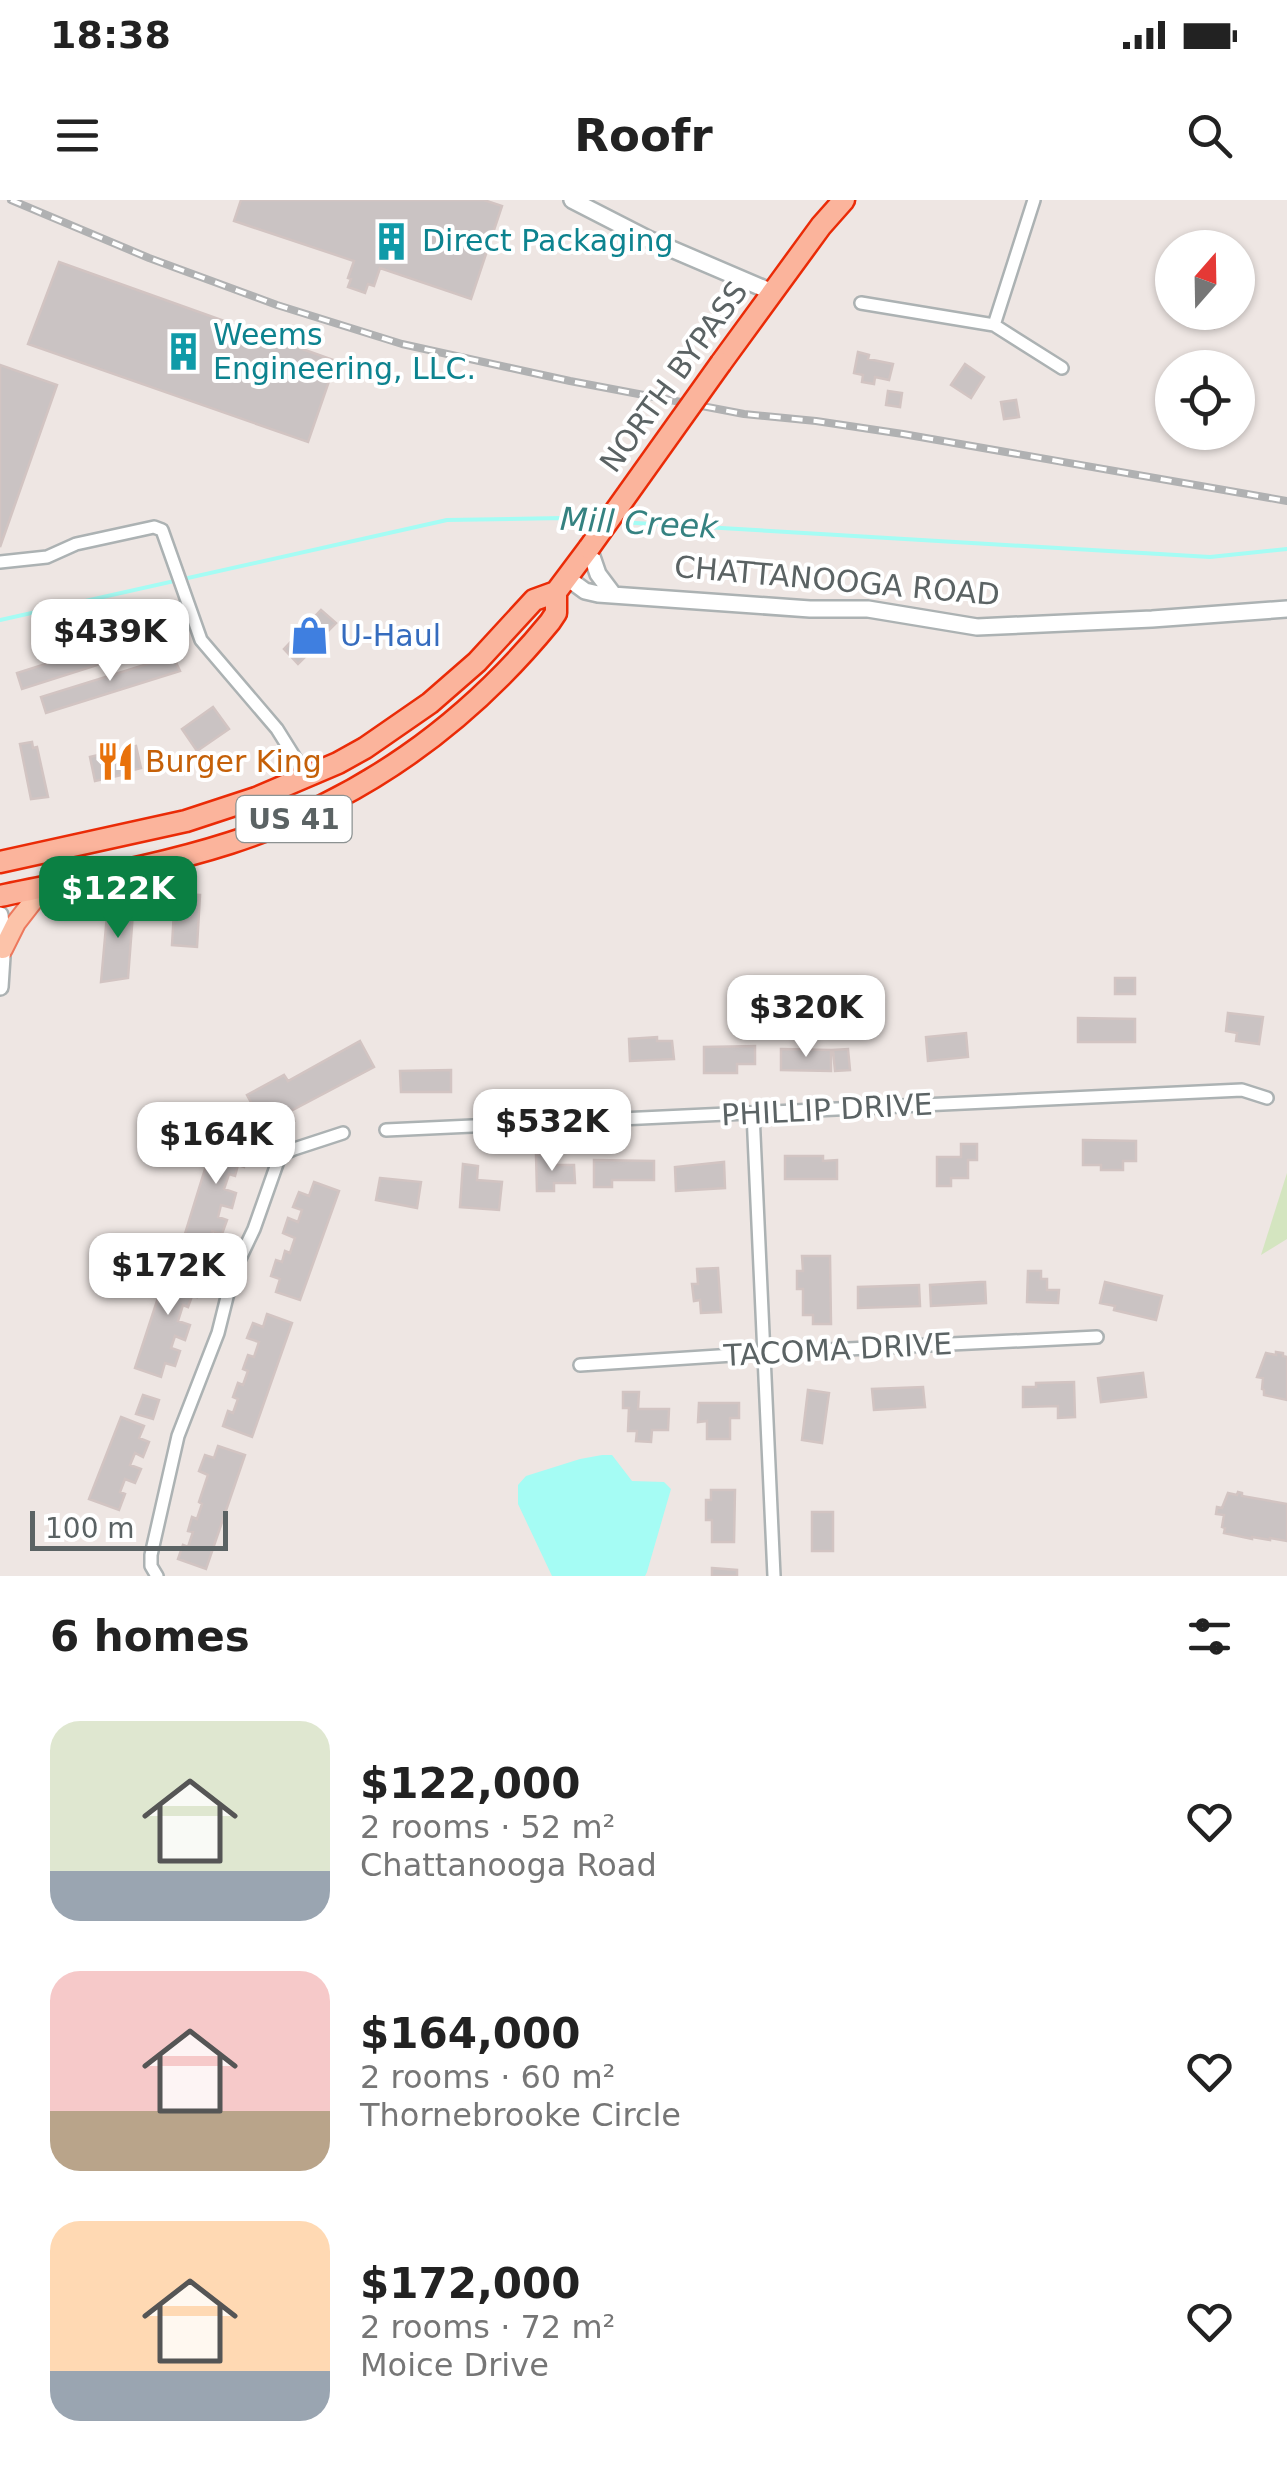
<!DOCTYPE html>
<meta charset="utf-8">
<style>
body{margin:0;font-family:"DejaVu Sans",sans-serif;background:#f6f6f6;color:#222;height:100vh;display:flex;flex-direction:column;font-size:38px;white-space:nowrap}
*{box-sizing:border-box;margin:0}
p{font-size:32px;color:#767676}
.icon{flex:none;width:55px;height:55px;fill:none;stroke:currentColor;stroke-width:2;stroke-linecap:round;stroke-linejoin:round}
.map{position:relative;height:1376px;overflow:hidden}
.sheet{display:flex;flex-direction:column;background:#fff;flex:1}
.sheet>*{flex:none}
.needle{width:65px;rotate:20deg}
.controls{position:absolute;left:1155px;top:30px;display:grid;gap:20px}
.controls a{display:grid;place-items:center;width:100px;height:100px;border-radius:50%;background:#fff;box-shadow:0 2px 8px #0004;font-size:50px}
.scale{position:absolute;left:30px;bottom:25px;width:198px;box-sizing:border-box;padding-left:10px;border:5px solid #5b6364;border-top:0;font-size:28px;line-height:35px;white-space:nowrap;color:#5b6364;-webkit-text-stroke:8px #fff;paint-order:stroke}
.price{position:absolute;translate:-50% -85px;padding:0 22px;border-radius:20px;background:#fff;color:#222;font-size:32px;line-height:65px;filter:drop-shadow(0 2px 5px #0008)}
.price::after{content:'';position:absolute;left:50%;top:60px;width:30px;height:22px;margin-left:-15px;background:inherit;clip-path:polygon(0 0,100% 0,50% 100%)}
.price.on{background:#0b8043;color:#fff}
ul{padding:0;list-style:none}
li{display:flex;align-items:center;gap:30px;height:250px;padding:0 50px}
li span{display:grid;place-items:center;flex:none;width:280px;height:200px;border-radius:30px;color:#555}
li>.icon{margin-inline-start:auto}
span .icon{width:120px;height:120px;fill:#fffc;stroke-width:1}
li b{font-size:42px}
h2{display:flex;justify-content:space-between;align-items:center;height:120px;padding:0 50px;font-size:42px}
.status{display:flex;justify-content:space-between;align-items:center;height:70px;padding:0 50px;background:#fff;direction:ltr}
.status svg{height:28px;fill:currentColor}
header{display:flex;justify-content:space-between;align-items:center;height:130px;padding:0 50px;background:#fff;font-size:45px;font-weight:700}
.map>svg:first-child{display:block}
</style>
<div class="status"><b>18:38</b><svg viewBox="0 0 49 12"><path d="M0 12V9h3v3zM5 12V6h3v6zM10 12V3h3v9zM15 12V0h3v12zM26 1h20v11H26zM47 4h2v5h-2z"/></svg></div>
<header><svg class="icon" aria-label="menu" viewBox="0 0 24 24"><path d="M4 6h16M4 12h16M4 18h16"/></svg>Roofr<svg class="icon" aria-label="search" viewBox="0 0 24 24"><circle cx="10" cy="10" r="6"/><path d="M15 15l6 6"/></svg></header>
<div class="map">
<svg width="1287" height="1376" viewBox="0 0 1287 1376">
<rect width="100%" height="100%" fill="#eee6e3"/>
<!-- green -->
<path fill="#d4e5c0" d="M1287 973V1039L1261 1055Z"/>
<!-- water -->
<path fill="#a5fcf4" d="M602 1255H612L632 1281 664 1282 671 1289 647 1372 645 1376H552L518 1304V1285L526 1276 580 1259Z"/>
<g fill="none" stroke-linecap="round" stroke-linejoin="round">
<!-- stream -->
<path stroke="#a5fcf4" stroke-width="4" d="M619 322 1210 357 1287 349
M0 420 447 320 563 318 599 321"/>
</g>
<!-- building -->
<path fill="#cac3c3" stroke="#d2c4c2" stroke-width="2.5" d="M241 0H484L502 6 471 99 380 68 374 86 368 84 365 93 348 87 351 79 348 78 354 61 234 21Z
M59 62 336 161 308 242 28 144Z
M1202 112H1217L1214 128 1199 125Z
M858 152 869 155 868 159 893 164 889 180 875 177 874 184 862 182 863 175 854 173Z
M965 164 984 177 971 198 951 185Z
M0 165 57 185 0 347Z
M888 191 902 193 900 207 886 205Z
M1016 200 1019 217 1004 219 1001 202Z
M321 410 336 423 308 451 309 453 298 464 284 449Z
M155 429 160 445 22 489 17 473Z
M173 456 180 471 46 513 41 497Z
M213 507 229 529 197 551 182 529Z
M32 542 33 548 37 547 48 597 31 599 20 544Z
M136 546 141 568 121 573 122 575 95 581 90 557Z
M175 694 200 695 197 747 172 745Z
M134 700 128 778 101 782 108 704Z
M1115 778H1135V794H1115Z
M1228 813 1263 817 1259 844 1236 841 1237 833 1226 831Z
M1078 818 1135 819V842H1078Z
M966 833 968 857 928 861 926 837Z
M657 837V841H672L674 859 630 861 629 839Z
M360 841 374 867 289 912 294 921 280 929 276 920 264 926 247 895 284 875 288 881Z
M755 846V864H737V873H704V847Z
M781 849 831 850V871L781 870Z
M848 849 850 870 835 871 833 850Z
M451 870V892H401L400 871Z
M218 927 243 935 239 949 248 952 244 967 238 965 235 976 229 974 224 989 236 993 232 1008 221 1005 218 1017 227 1020 222 1034 212 1031 208 1045 184 1037Z
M1083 940 1136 941V961H1123V970H1101V965H1083Z
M961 944H977V960H968V978H951V986H937V957H961Z
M536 955H552V965H574L575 983H554V991H537Z
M785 956H823V961L837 960V979H785Z
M594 960 654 961V980H612V987H594Z
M724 962 725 988 676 991 675 967Z
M463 964 478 966 477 980 502 982 499 1010 460 1007Z
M380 978 421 982 417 1008 376 1000Z
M314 982 339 991 300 1100 276 1092 280 1079 271 1076 276 1060 282 1062 285 1051 290 1053 295 1038 283 1033 288 1018 298 1022 302 1010 293 1007 299 992 309 996Z
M802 1056H830L831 1124H813V1115H803V1089H797V1071H803Z
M171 1058 197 1066 193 1080 202 1083 197 1097 192 1096 188 1107 183 1105 178 1121 190 1125 185 1140 175 1136 171 1148 180 1151 175 1166 165 1163 161 1177 135 1168Z
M718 1068 721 1112 701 1113 700 1100 694 1101 692 1084H698L697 1069Z
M1028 1071H1041V1079H1047V1090H1059L1058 1103 1027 1102Z
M980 1082H985L986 1103 931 1106 930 1085Z
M1105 1082 1162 1096 1156 1120 1114 1110 1115 1106 1100 1103Z
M919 1085 920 1106 858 1108V1087Z
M267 1114 292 1123 252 1237 223 1226 228 1211 233 1213 238 1199 233 1197 238 1183 243 1185 248 1171 243 1169 248 1155 254 1157 259 1142 247 1138 253 1123 263 1127Z
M1276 1152 1283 1153V1156L1287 1157V1200L1264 1195V1190L1262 1189 1263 1178 1257 1177 1266 1153 1276 1155Z
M1143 1173 1146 1197 1101 1202 1098 1178Z
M1074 1182 1075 1217 1058 1218V1206L1023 1207V1187H1036V1183Z
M923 1187 925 1207 874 1210 872 1189Z
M808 1190 829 1193 822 1243 802 1240Z
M623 1192H639L638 1209H669L668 1230H652L651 1242 636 1241 637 1231H628L629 1208H623Z
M143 1195 159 1200 153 1219 136 1214Z
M699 1203H739V1218H730V1239H707V1221L698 1222Z
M121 1217 144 1226 139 1238 149 1242 143 1257 135 1253 130 1265 141 1269 135 1283 125 1279 120 1292 125 1294 119 1310 89 1299Z
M218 1246 245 1255 206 1369 178 1359 183 1345 188 1347 193 1332 188 1331 192 1317 197 1319 202 1304 199 1302 208 1275 199 1271 205 1255 214 1258Z
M711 1290H735L734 1342H712V1320H706V1300H711Z
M1238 1292 1242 1293V1296L1287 1304V1341L1270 1338V1340L1252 1337V1339L1224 1333 1225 1328 1222 1327 1224 1315 1216 1314 1217 1307 1222 1308 1228 1293 1237 1295Z
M812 1312H833V1351H812Z
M712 1368 737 1370V1376H712Z"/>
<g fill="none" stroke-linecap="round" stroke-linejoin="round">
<defs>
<path id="minor" d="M861 103 994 125 1062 168
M994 125 1034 0
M0 362 47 357 76 344 154 327 162 330 201 440 277 529 307 577
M753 913 774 1376
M386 930 1242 890 1267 898
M580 1165 765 1153 1097 1137
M157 1376 151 1366V1355L178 1236 218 1133 233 1073 254 1029 278 961 285 953 294 949 343 933"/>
<path id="tertiary" d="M572 0 648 39 772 92
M589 348 598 374 613 394
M566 377 585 391 598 394 810 409H868L977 427 1152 419 1287 409
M0 715 3 741 0 787"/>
<path id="primary" d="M3 749 16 723 44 687"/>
<path id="trunk" d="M721 163 821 26 844 0
M556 392 589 348
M0 662 186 621 256 598 338 563 365 548 430 503 477 462 534 400 556 392
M0 696C76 680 155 667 230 643 360 601 464 527 550 422L556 413V392"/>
</defs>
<!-- minor casing -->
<use href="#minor" stroke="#acb2b3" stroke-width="16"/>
<!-- tertiary casing -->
<use href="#tertiary" stroke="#acb2b3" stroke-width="20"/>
<!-- primary casing -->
<use href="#primary" stroke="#ed785d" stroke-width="22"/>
<!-- trunk casing -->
<use href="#trunk" stroke="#ea2b07" stroke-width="25"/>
<!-- minor -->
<use href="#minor" stroke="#fff" stroke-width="11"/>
<!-- tertiary -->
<use href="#tertiary" stroke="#fff" stroke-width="15"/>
<!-- primary -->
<use href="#primary" stroke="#fcc3a9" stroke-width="18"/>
<!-- trunk -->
<use href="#trunk" stroke="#fbb49c" stroke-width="20"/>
<defs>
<path id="rail" d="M11 0 149 58 277 105 402 144 570 181 744 214 816 221 903 234 1287 301"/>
</defs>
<!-- rail casing -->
<use href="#rail" stroke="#b0b1b2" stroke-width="8"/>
<!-- rail -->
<use href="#rail" stroke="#fff" stroke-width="4" stroke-dasharray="11" stroke-linecap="butt"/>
<defs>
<path id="trunk-bridge" d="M589 348 721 163"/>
</defs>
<!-- trunk-bridge casing -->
<use href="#trunk-bridge" stroke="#ea2b07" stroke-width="25" stroke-linecap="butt"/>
<!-- trunk-bridge -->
<use href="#trunk-bridge" stroke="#fbb49c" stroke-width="20"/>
</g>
<!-- icons -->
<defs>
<symbol id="building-bare" viewBox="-9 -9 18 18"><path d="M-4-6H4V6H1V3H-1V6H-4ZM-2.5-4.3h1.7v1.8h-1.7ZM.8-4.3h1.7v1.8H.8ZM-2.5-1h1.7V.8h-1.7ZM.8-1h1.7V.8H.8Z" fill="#0f9aa8" stroke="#fff" stroke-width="2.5" paint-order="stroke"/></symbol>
<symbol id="shop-bare" viewBox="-9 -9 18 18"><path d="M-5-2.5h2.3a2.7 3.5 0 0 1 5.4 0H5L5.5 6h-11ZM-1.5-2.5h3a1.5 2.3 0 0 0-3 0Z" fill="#3f7fe0" stroke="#fff" stroke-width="2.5" paint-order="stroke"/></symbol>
<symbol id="restaurant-bare" viewBox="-9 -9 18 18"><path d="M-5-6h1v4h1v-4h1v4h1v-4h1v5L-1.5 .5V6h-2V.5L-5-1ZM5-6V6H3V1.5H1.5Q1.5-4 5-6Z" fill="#e8710a" stroke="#fff" stroke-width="2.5" paint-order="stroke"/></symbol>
</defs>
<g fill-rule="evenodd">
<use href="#building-bare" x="364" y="14" width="55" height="55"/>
<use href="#building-bare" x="156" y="124" width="55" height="55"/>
<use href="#shop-bare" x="282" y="408" width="55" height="55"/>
<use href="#restaurant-bare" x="88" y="534" width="55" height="55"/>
</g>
<g text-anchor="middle" stroke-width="8" stroke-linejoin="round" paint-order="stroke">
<!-- shield labels -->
<rect fill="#fff" stroke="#8c9292" stroke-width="2.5" x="236.5" y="596" width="115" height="46" rx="8"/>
<g font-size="28" font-weight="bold" fill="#5b6364">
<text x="294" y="629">US 41</text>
</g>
<!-- culture labels -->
<g font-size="30" fill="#0d838f" stroke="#fff" text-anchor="start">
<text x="422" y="51">Direct Packaging</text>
<text x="213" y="145">Weems<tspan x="213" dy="34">Engineering, LLC.</tspan></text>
</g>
<!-- street labels -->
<g font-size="30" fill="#5b6364" stroke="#fff">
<text transform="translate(674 177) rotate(-54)" y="10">NORTH BYPASS</text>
<text transform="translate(837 381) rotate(5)" y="10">CHATTANOOGA ROAD</text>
<text transform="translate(827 910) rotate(-3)" y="10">PHILLIP DRIVE</text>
<text transform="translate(838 1150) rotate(-3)" y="10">TACOMA DRIVE</text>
</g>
<!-- shop labels -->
<g font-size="30" fill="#366cbe" stroke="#fff" text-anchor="start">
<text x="340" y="446">U-Haul</text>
</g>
<!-- food labels -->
<g font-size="30" fill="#c56008" stroke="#fff" text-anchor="start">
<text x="145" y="572">Burger King</text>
</g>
<!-- water labels -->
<g font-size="32" font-style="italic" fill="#358281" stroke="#fff">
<text transform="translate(639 323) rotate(3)" y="11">Mill Creek</text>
</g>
</g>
</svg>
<div class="controls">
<a><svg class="needle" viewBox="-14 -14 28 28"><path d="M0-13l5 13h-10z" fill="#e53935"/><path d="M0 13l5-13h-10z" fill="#767676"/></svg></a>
<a><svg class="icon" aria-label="locate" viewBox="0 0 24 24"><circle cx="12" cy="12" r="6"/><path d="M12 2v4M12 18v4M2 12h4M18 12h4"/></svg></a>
</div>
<div class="scale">100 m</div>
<b class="price" style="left:110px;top:484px">$439K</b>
<b class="price on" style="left:118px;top:741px">$122K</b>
<b class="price" style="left:806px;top:860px">$320K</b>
<b class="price" style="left:552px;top:974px">$532K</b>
<b class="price" style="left:216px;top:987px">$164K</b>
<b class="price" style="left:168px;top:1118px">$172K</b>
</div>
<section class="sheet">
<h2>6 homes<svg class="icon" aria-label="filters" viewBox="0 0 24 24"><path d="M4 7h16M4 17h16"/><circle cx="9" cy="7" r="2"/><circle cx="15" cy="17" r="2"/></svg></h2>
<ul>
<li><span style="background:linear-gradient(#dfe7d0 75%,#9aa5b1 0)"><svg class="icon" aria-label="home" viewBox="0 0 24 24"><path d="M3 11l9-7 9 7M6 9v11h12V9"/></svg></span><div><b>$122,000</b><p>2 rooms · 52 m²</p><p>Chattanooga Road</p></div><svg class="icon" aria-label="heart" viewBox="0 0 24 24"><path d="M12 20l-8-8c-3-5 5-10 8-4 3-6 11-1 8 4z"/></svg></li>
<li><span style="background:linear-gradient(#f6c9c9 70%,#b9a48a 0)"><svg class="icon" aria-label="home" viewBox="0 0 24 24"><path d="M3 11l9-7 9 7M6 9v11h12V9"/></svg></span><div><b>$164,000</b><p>2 rooms · 60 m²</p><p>Thornebrooke Circle</p></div><svg class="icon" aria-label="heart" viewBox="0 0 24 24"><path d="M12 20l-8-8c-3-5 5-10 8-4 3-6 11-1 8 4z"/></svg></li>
<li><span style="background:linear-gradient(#ffd9b3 75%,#9aa5b1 0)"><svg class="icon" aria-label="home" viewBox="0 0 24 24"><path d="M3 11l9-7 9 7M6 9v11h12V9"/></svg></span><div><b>$172,000</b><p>2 rooms · 72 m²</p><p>Moice Drive</p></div><svg class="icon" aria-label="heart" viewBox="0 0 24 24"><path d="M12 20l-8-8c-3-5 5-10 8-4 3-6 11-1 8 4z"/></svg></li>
</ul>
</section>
